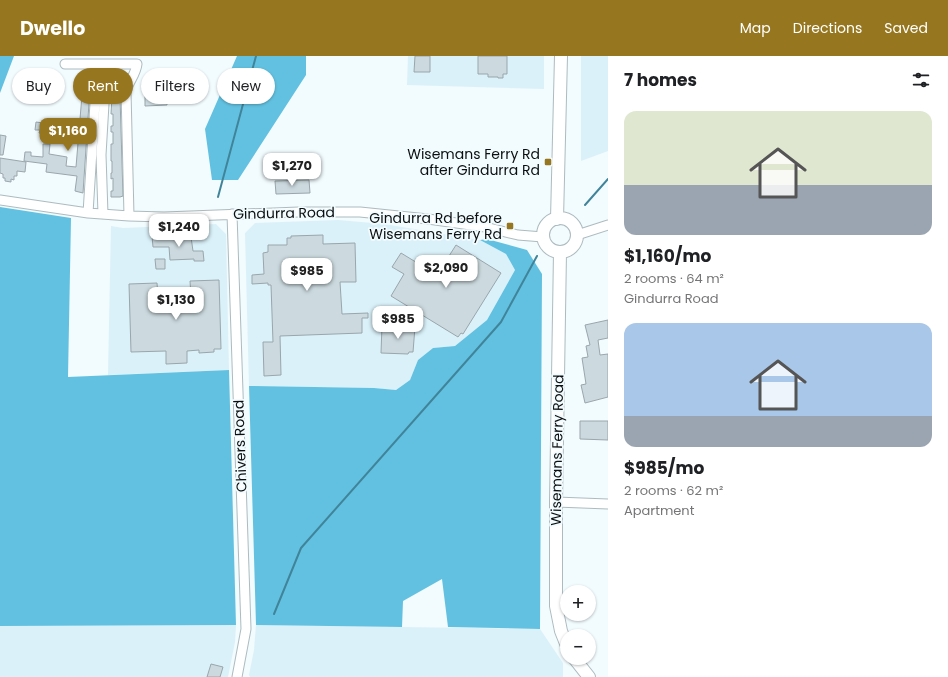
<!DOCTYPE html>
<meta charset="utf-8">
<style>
body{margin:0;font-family:Poppins,sans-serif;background:#f2f2f2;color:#202124;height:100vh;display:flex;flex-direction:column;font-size:15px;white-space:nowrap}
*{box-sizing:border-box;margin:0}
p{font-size:13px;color:#757577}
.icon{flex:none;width:22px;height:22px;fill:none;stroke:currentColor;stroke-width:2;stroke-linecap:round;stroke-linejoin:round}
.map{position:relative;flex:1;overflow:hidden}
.side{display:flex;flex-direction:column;background:#fff;width:340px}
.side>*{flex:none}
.top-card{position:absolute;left:12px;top:12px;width:380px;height:36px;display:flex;gap:8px}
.controls{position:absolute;left:560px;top:529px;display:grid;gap:8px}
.controls a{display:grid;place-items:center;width:36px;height:36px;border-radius:50%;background:#fff;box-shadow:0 1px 3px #0004;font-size:20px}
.price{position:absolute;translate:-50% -34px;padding:0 9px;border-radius:8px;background:#fff;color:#222;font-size:13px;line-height:26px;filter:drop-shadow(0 1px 2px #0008)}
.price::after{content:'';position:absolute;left:50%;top:24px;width:12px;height:9px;margin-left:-6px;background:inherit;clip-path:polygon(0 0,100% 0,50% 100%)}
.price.current{background:#96761e;color:#fff}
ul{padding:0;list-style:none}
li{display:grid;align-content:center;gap:8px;height:212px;padding:0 16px}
li span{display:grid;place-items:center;height:124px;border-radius:12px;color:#555}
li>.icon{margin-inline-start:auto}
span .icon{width:72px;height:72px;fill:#fffc;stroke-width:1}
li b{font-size:17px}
h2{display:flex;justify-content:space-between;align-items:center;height:48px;padding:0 16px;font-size:17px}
.chip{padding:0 14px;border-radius:18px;background:#fff;box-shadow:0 1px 3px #0004;font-size:14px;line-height:36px}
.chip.current{background:#96761e;color:#fff}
header{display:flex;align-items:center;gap:24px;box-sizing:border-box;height:56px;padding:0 20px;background:#96761e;color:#fff}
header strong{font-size:19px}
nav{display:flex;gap:22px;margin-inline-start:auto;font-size:14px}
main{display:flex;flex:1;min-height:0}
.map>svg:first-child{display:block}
</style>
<header>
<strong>Dwello</strong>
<nav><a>Map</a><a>Directions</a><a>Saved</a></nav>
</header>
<main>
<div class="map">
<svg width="608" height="621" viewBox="0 0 608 621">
<rect width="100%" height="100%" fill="#f2fbfe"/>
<!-- built -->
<path fill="#daf1f9" d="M408 0H544V33L407 29Z
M581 0H608V95L581 105Z
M338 164 384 168 480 184 506 198 515 214 487 264 455 290 433 292 418 304 410 324 396 334 374 332 249 330 245 177 255 167Z
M216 168 226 178 229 314 108 319 111 170 123 172Z
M236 569 235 586 228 621H0V570Z
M256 569 540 573 563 607V621H250L249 619 254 594Z"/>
<!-- forest -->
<path fill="#62c1e0" d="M0 0H14L0 37Z
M237 0H306V19L238 124H212L205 73Z
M0 151 71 162 68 321 229 314 236 569 0 570Z
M487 183 527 194 542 218 540 573 448 571 442 523 403 545 402 571 256 569 249 330 374 332 396 334 410 324 418 304 433 292 455 290 487 264 515 214 506 198 480 184Z"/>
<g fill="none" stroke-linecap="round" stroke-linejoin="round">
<!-- stream -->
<path stroke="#40849a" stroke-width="2" d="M218 141 256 0
M585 149 608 123
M274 558 301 492 501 266 537 200"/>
</g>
<!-- building -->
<path fill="#ccdadf" stroke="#99a6ab" d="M415 0H430V16H414Z
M478 0H507V18H503V22H498V21H488V18H478Z
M145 35H167V49L145 50Z
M82 39 94 40 89 47 83 137 75 135 77 120 46 116 47 108 24 105 25 96H31V100L43 101V88H50L49 98 67 101 66 110 76 111Z
M112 41H120L123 140 120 141H111V135H113V122L111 123V117H112V105H111V88H113V76H111V70H113V58H111Z
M36 66 43 67 42 69 57 73V74L68 75 67 87 52 85 53 78 39 77 40 74H35Z
M0 79 6 80 3 99H0Z
M0 102 26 106 25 116 17 115V120H14V124L11 123V126L5 125V122H3V118L0 117Z
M309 124 310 137 276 138 275 125Z
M323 179V188L355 187 356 226H340L342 258 368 257V262H362V277L280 280 281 319 264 320 263 286H273L271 229H268V227L252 228V219L264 218 263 197 268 196V189H287V182H291V180Z
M152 180H164V183L191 181 193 195H203L204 205H194V203L170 204 169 191H153Z
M456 189 501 217 463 278 461 277 458 281 391 240 404 218 392 211 401 197 437 219Z
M155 203H165V213H156Z
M219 224 221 293H214V296L199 297V294L187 295V307L166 308V295L131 296 129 228 157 227 158 241 191 240 190 225Z
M608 264V282L598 284 600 299 608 298V341L585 347 581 329 586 328 582 302 588 301 586 290 590 289 585 269Z
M382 269 415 271 413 296H409L408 298 381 297Z
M580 365H608V384L580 383Z
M211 608 223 611 220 621H207Z"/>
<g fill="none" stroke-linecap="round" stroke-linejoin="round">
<defs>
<path id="minor" d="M65 8H137C136 18 129 25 126 35L129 160
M0 144 88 157 129 160 164 161 299 156H360L428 163 485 171 518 179 543 181
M88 157 95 47 98 45 102 46 104 48 101 99 103 158
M232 158 246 573 237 621
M577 179 608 169
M556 446 608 448"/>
<path id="major" d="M543 179a17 17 0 1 1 34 0a17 17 0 1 1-34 0Z
M557 163 561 0
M560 196 556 446V550L561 575 567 590
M574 602 589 621"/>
</defs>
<!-- minor casing -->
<use href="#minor" stroke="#adbbc0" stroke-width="11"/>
<!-- major casing -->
<use href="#major" stroke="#adbbc0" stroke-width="14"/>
<!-- minor -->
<use href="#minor" stroke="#fff" stroke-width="9"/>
<!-- major -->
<use href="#major" stroke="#fff" stroke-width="12"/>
</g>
<!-- markers -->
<g fill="#96761e" stroke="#f2fbfe" stroke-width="1.5">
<rect x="544" y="102" width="8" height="8" rx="2"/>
<rect x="506" y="166" width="8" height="8" rx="2"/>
</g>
<g text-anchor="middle" stroke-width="3.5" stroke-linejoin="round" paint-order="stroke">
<!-- poi labels -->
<g font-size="14" fill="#0b0f11" stroke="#f2fbfe" text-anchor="end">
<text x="540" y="103">Wisemans Ferry Rd<tspan x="540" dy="16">after Gindurra Rd</tspan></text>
<text x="502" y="167">Gindurra Rd before<tspan x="502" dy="16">Wisemans Ferry Rd</tspan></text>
</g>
<!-- street labels -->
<g font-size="14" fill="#0b0f11" stroke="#f2fbfe">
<text transform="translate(284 157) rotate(-1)" y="5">Gindurra Road</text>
<text transform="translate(240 390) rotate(-92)" y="5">Chivers Road</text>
<text transform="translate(557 394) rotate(-89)" y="5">Wisemans Ferry Road</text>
</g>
</g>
</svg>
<div class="controls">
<a>+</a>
<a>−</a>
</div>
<b class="price current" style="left:68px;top:96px">$1,160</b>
<b class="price" style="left:292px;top:131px">$1,270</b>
<b class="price" style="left:179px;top:192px">$1,240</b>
<b class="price" style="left:446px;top:233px">$2,090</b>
<b class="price" style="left:307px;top:236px">$985</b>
<b class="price" style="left:176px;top:265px">$1,130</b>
<b class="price" style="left:398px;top:284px">$985</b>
<div class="top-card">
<a class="chip">Buy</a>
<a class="chip current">Rent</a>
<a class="chip">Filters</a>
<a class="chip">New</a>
</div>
</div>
<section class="side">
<h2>7 homes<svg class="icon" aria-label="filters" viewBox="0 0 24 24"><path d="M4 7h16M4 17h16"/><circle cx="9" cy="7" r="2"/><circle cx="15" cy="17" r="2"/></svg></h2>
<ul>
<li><span style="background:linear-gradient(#dfe7d0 60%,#9aa5b1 0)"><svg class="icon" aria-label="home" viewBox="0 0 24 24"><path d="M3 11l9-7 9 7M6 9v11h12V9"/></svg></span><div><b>$1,160/mo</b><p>2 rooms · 64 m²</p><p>Gindurra Road</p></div></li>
<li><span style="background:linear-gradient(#a9c7e8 75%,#9aa5b1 0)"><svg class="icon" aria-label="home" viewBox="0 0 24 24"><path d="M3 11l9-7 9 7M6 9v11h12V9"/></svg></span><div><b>$985/mo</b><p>2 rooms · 62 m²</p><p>Apartment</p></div></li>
</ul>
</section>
</main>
